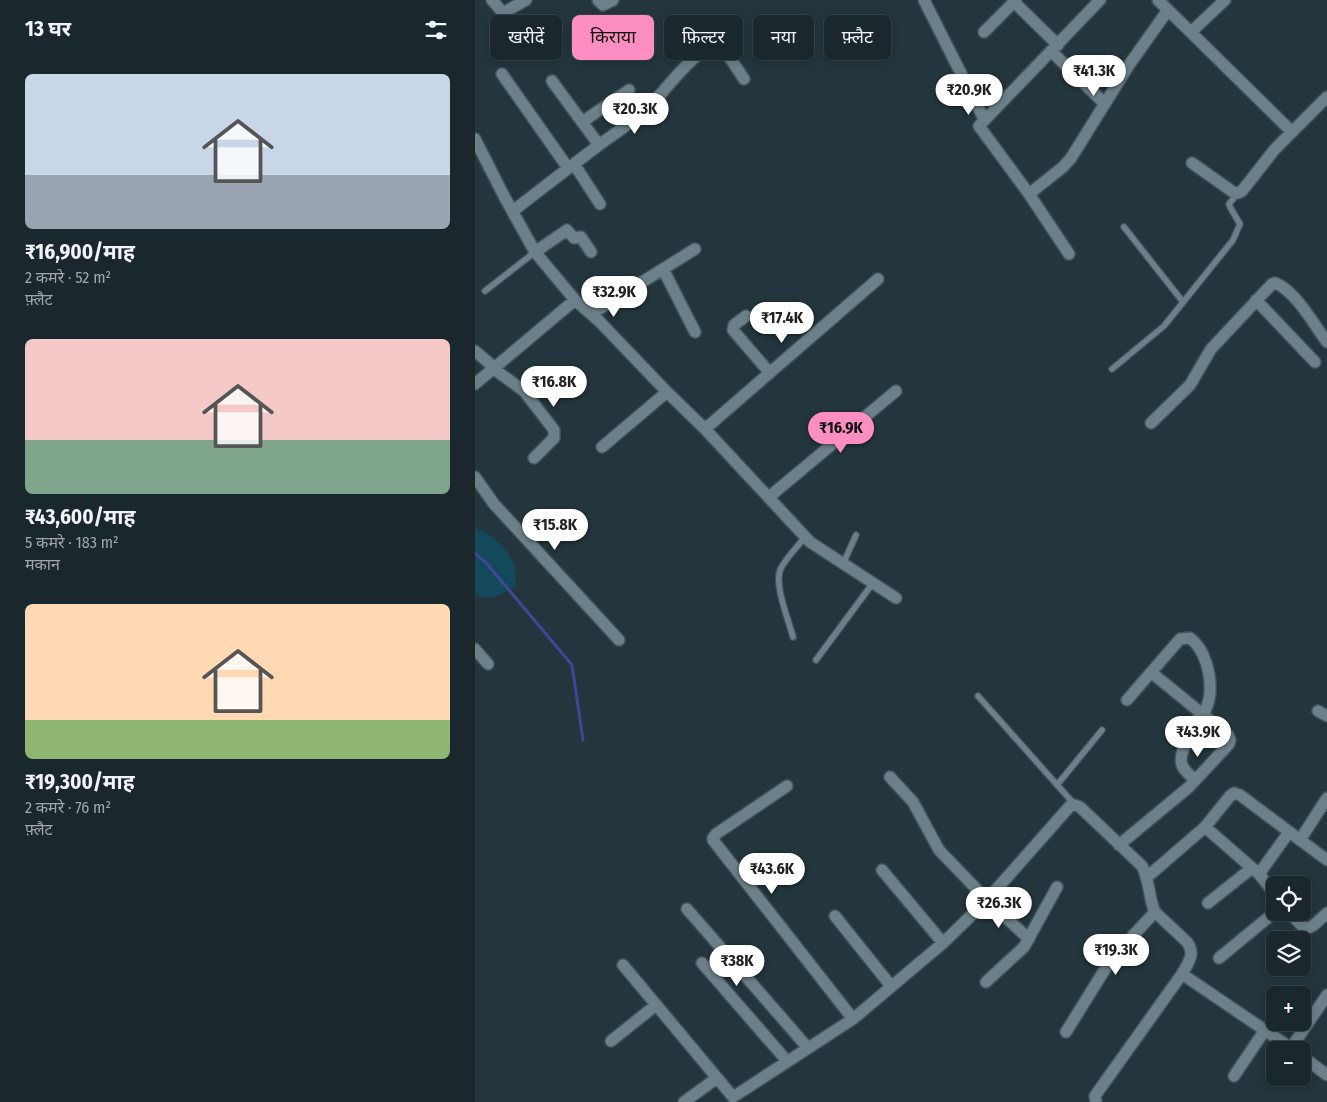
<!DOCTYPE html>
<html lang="hi">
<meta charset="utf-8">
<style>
body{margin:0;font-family:"Fira Sans Condensed","Noto Sans Devanagari",sans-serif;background:#27343a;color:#f1f3f6;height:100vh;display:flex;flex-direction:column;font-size:19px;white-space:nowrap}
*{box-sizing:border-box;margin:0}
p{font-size:16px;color:#9fa6aa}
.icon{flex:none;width:28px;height:28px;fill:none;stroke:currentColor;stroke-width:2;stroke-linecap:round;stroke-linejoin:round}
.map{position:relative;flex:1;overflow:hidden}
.drawer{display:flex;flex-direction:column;background:#1a282e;width:475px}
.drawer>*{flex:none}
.hud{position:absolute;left:15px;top:15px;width:475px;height:45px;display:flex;gap:10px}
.tools{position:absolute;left:791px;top:876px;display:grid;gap:10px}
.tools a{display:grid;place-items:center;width:45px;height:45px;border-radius:8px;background:#1a282e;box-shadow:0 2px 8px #0003,0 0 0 1px #38444a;font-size:25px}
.price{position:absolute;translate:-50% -42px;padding:0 11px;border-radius:18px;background:#fff;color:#222;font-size:16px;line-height:32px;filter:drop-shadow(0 1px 2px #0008)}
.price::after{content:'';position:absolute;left:50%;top:30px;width:15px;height:11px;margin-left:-8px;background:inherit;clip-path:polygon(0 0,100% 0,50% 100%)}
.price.current{background:#fd8ec1;color:#111}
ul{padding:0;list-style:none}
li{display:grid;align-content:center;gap:10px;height:265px;padding:0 25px}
li span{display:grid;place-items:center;height:155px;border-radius:8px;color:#555}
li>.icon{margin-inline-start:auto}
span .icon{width:90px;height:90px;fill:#fffc;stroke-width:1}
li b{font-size:21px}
h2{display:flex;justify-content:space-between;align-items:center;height:60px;padding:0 25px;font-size:21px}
.tag{padding:0 18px;border-radius:8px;background:#1a282e;box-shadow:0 2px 8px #0003,0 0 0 1px #38444a;font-size:18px;line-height:45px}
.tag.current{background:#fd8ec1;color:#111}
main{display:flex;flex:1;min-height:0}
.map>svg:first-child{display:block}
</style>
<main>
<section class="drawer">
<h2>13 घर<svg class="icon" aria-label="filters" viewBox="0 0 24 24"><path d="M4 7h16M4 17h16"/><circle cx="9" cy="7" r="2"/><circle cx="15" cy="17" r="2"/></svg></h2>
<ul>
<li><span style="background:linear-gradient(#c9d6e8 65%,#9aa5b1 0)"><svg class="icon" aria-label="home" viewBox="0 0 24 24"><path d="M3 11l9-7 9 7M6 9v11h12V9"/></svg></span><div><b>₹16,900/माह</b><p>2 कमरे · 52 m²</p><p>फ़्लैट</p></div></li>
<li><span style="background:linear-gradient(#f6c9c9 65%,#7fa58c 0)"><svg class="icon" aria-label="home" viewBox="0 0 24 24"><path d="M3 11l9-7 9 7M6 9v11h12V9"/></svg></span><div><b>₹43,600/माह</b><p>5 कमरे · 183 m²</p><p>मकान</p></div></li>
<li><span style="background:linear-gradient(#ffd9b3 75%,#8fb573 0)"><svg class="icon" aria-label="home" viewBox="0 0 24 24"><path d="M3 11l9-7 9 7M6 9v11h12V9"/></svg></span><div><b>₹19,300/माह</b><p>2 कमरे · 76 m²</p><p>फ़्लैट</p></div></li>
</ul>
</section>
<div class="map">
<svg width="852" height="1102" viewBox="0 0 852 1102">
<rect width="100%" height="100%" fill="#23353d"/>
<!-- green -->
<path fill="#14485b" d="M0 524 3 531 9 530 29 548 40 565 41 586C28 593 14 604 0 593Z"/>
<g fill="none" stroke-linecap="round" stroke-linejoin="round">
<!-- stream -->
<path stroke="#414695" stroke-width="3" d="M0 553 12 564 97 665 108 740"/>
<defs>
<path id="lane" d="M649 227 708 302
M10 291 60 252
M637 369 689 326 758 240 765 224 755 207 754 204 763 193
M368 564 381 535
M318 637C314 621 298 583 306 568 312 557 322 547 330 537
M341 660 398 583
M503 696 600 805
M582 785 627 730"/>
<path id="street" d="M17 0 28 13 51 0
M123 0 128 5 138 0
M449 0 509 119
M683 0 816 131
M539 2 583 45
M509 32 541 0
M716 32 750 0
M577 52 630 104
M27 74 93 168
M77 81 124 145
M107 122 154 90
M0 139 30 198 60 252 100 300 124 321 192 392 230 429 335 542 421 598
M717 163 758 192 763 193 767 191 800 149 852 97
M99 164 125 204
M554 194 588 167 596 158 654 65 693 10
M38 211C66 189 95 167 124 145 142 132 162 119 178 103 189 91 230 37 247 46L269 79
M60 252 92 230 99 238 106 237 116 252
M594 254 554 194 504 126 625 0
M188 269 220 332
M781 300 840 362
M116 314 220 249
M271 316 259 325 258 330 294 372
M0 351 20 368
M19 369 49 391 79 430V438L59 458
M0 384 100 300
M676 423 715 385 736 349 797 284 800 283C821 291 839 325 852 342
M230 429 403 279
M127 447 192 392
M0 477 19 504 144 640
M294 497 421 391
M0 649 13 664
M652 700 705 639 715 638C730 649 736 674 735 692 735 700 731 708 729 715
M843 711 852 716
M415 777 438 802 464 850 512 900 554 939
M720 780C716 776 709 771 707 765 702 753 720 724 726 713
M312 786 241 834 238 838V840L378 1019
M730 827 784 874 800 894
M825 840 852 798
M644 845 714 787 754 744 755 740 753 735 677 673
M407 870 468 943
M784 874 814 832
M671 878 730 827 755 796 759 793 765 795 852 860
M733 903 777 868
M212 909 333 1048
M815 912C833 935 832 931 852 913
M360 916 416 986
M744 958 800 912
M227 963 312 1061
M148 965 258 1097 378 1019 468 943 512 900 595 806 600 805 605 807 667 866C675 880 673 897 680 912L712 942C721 954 713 963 707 974L622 1093 620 1096 621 1102
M707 974 819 1050
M511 982 549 947 582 887
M591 1032 637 958 680 912
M136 1041 181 1005
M816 1048 852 995
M828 1057 852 1075
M759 1076 790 1030
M209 1102 242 1078"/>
</defs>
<!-- lane casing -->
<use href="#lane" stroke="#415158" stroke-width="8"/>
<!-- street casing -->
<use href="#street" stroke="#415158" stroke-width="14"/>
<!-- lane -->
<use href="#lane" stroke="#6c8089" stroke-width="5.5"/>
<!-- street -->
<use href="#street" stroke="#6c8089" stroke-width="11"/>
</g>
</svg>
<div class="tools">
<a><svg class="icon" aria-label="locate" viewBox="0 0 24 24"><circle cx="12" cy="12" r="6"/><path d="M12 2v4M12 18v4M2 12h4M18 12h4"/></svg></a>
<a><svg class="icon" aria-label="layers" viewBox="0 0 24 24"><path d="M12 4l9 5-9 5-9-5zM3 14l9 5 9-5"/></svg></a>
<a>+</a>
<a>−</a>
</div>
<b class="price" style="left:619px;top:97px">₹41.3K</b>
<b class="price" style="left:494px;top:116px">₹20.9K</b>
<b class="price" style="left:160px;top:135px">₹20.3K</b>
<b class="price" style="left:139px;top:318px">₹32.9K</b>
<b class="price" style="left:307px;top:344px">₹17.4K</b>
<b class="price" style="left:79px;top:408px">₹16.8K</b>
<b class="price current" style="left:366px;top:454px">₹16.9K</b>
<b class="price" style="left:80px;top:551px">₹15.8K</b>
<b class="price" style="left:723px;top:758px">₹43.9K</b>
<b class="price" style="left:297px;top:895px">₹43.6K</b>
<b class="price" style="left:524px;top:929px">₹26.3K</b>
<b class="price" style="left:641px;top:976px">₹19.3K</b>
<b class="price" style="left:262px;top:987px">₹38K</b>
<div class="hud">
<a class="tag">खरीदें</a>
<a class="tag current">किराया</a>
<a class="tag">फ़िल्टर</a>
<a class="tag">नया</a>
<a class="tag">फ़्लैट</a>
</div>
</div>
</main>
